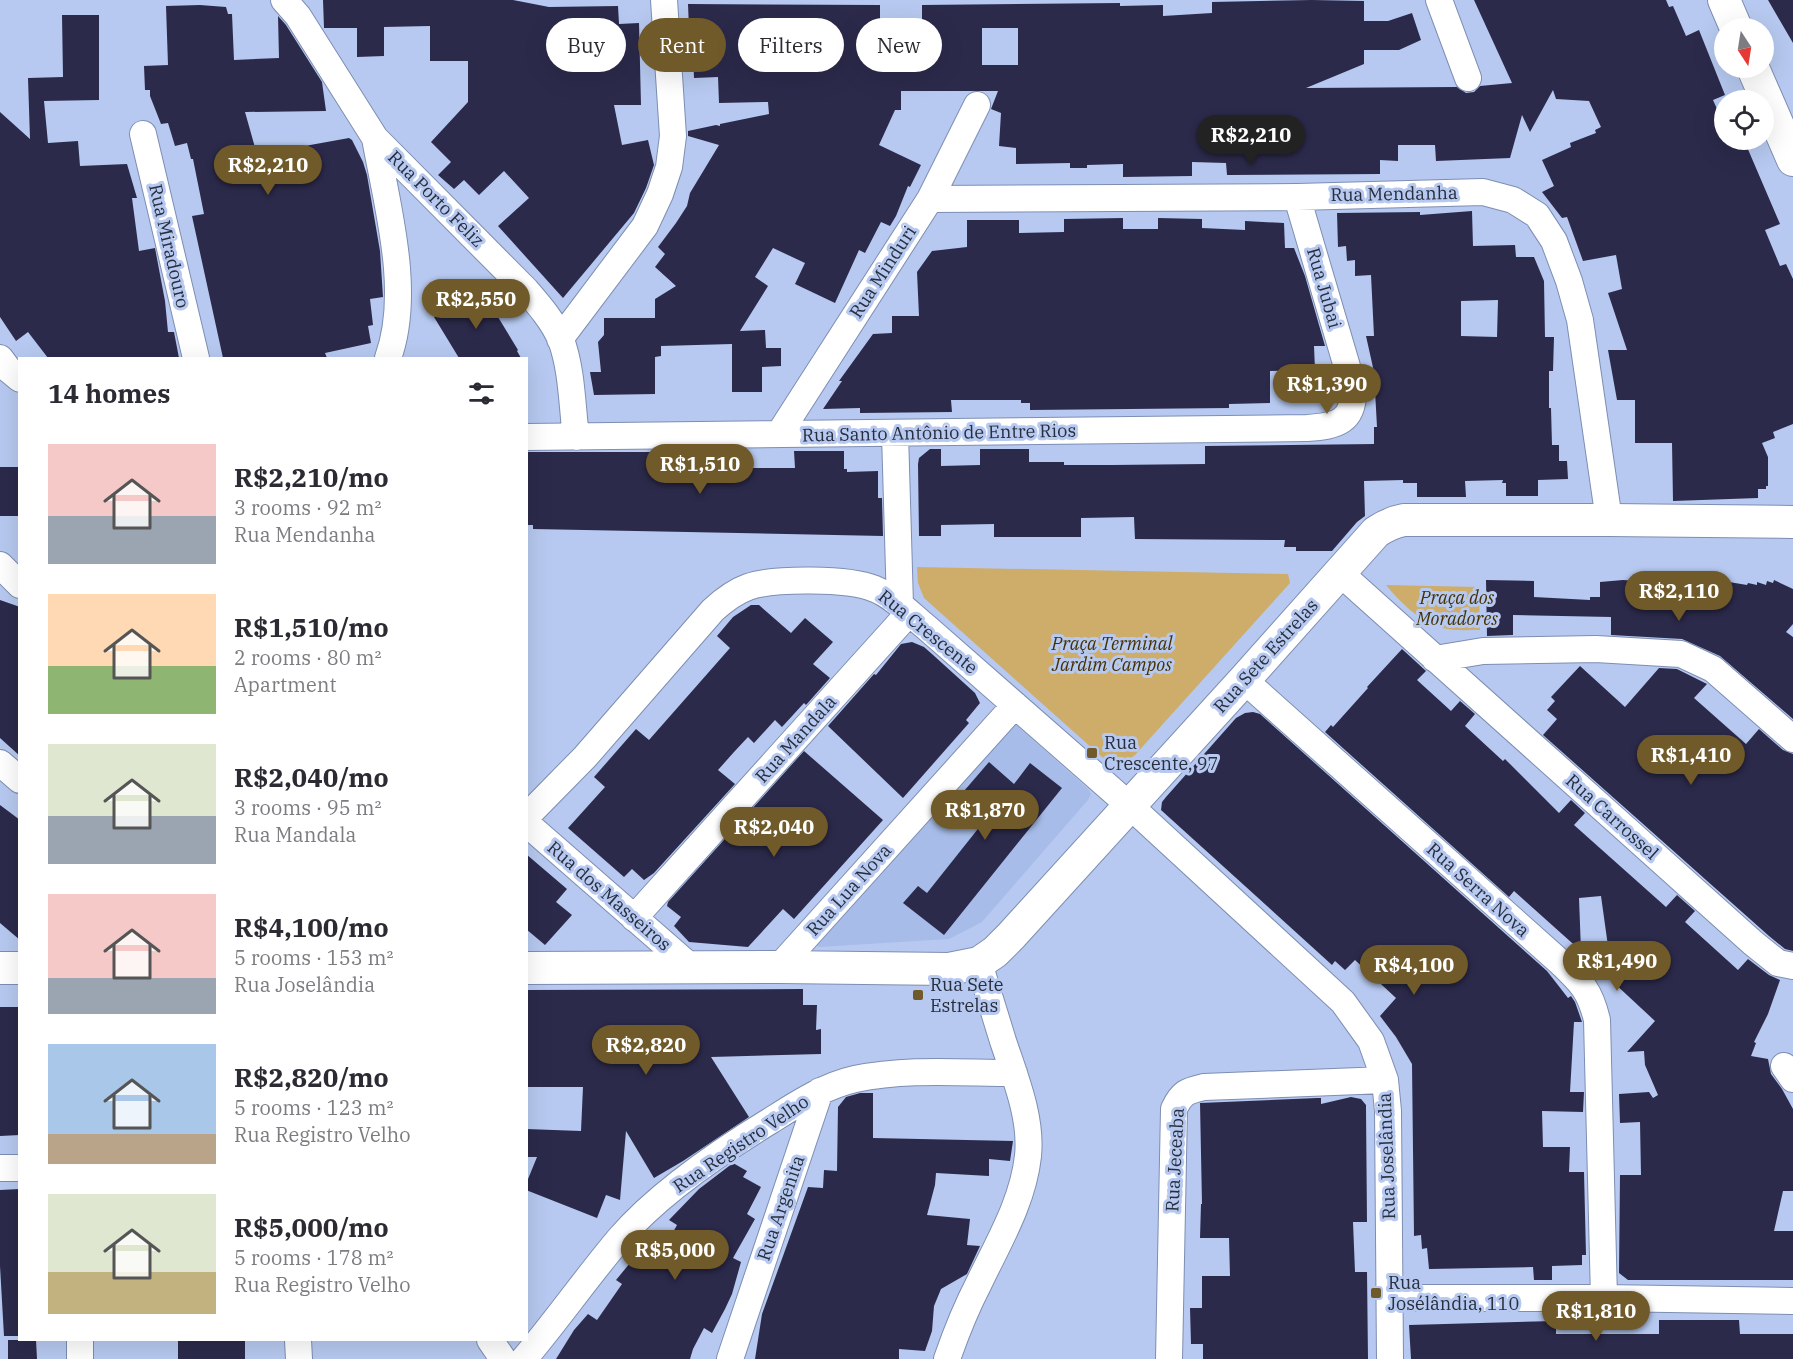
<!DOCTYPE html>
<meta charset="utf-8">
<style>
body{margin:0;font-family:"IBM Plex Serif",serif;background:#f2f2f3;color:#2b2b33;height:100vh;display:flex;flex-direction:column;font-size:22px;white-space:nowrap}
*{box-sizing:border-box;margin:0}
p{font-size:20px;color:#7c7c81}
.icon{flex:none;width:33px;height:33px;fill:none;stroke:currentColor;stroke-width:2;stroke-linecap:round;stroke-linejoin:round}
.map{position:relative;flex:1;overflow:hidden}
.sheet{position:absolute;left:18px;top:357px;width:510px;height:984px;display:flex;flex-direction:column;background:#fff;border-radius:0px;box-shadow:0 6px 24px #0002}
.sheet>*{flex:none}
.hud{position:absolute;left:546px;top:18px;width:570px;height:54px;display:flex;gap:12px}
.needle{width:39px;rotate:168deg}
.controls{position:absolute;left:1714px;top:18px;display:grid;gap:12px}
.controls a{display:grid;place-items:center;width:60px;height:60px;border-radius:50%;background:#fff;box-shadow:0 6px 24px #0002;font-size:30px}
.price{position:absolute;translate:-50% -51px;padding:0 14px;border-radius:21px;background:#705a2a;color:#fff;font-size:20px;line-height:39px;filter:drop-shadow(0 2px 3px #0008)}
.price::after{content:'';position:absolute;left:50%;top:36px;width:18px;height:14px;margin-left:-9px;background:inherit;clip-path:polygon(0 0,100% 0,50% 100%)}
.price.on{background:#222;color:#fff}
ul{padding:0;list-style:none}
li{display:flex;align-items:center;gap:18px;height:150px;padding:0 30px}
li span{display:grid;place-items:center;flex:none;width:168px;height:120px;border-radius:0px;color:#555}
li>.icon{margin-inline-start:auto}
span .icon{width:72px;height:72px;fill:#fffc;stroke-width:1}
li b{font-size:26px}
h2{display:flex;justify-content:space-between;align-items:center;height:72px;padding:0 30px;font-size:26px}
.chip{padding:0 21px;border-radius:27px;background:#fff;box-shadow:0 6px 24px #0002;font-size:21px;line-height:54px}
.chip.on{background:#705a2a;color:#fff}
.map>svg:first-child{display:block}
</style>
<div class="map">
<svg width="1793" height="1359" viewBox="0 0 1793 1359">
<rect width="100%" height="100%" fill="#b7c9f0"/>
<!-- built -->
<path fill="#a7bce8" d="M1012 721 1088 789 1091 794 1088 800 982 922 949 939 819 947 815 945Z"/>
<!-- green -->
<path fill="#cdad69" d="M917 567 1288 574 1290 583 1135 755C1124 764 1114 765 1102 757L924 598 918 583Z
M1386 585 1479 587 1480 630C1467 630 1454 631 1442 628 1421 623 1399 601 1386 585Z"/>
<!-- building -->
<path fill="#2c2a4b" fill-rule="evenodd" d="M323 0H513L549 7 618 6 619 24 639 23 641 105H614L622 145 648 140 654 165 646 188 634 213 563 298 498 226 529 198 504 171 479 195 464 180 454 189 438 175 451 162 431 142 468 102V61H430V26L384 27V56L357 57V28H324Z
M1312 0 1364 1V21H1388L1412 13 1421 40 1399 50H1364V64L1306 88 1457 87 1466 93 1474 92 1480 86 1512 83 1474 0H1666L1669 7 1673 6 1686 36 1699 30 1725 95 1713 100 1725 127V140H1744L1780 224 1765 230 1780 266 1786 264 1793 279V424L1773 432 1775 438 1762 443 1768 457V486H1766V489H1758V498L1673 501 1672 443H1635V400H1617L1608 350H1627L1608 293 1622 289 1616 255 1583 261 1567 217 1562 218 1542 192 1554 186 1542 160 1571 147 1570 143 1596 133 1595 130 1601 127 1589 101 1556 99 1553 90 1530 132 1522 115 1510 158 1436 161 1435 145H1398V161L1380 160V174L1227 175 1226 163 1192 162V176L1123 177V164L1087 165V168H1070V163L1016 164V148L999 146 1001 113 991 109 998 91H901V110H895L879 145 921 165 910 187 908 186 896 216 890 226 881 222 865 253 859 250 835 303 795 284 805 263 773 248 755 277 768 286 740 331 765 330 766 348H781V366L762 367V392H732V344L661 346V356L655 357V394L594 395 590 372H601L598 342 604 335V318H655V299L676 286 655 267 665 254 658 247 676 223 687 206 690 193 719 145 688 136V131L716 125 720 126V124L769 114 768 102 719 103 718 77 694 78 692 29H689L688 4 880 5V19H922V5L1120 3V6L1163 5V16L1212 13V2ZM982 28H1018V65H982Z
M1768 0H1793V43Z
M200 5 226 7 228 14H232L234 60 279 58 278 16 286 25 322 82 326 111 245 112 256 151 276 148 277 151 349 138 352 140 363 162 367 175 380 251 383 297 370 299 373 325 368 326 371 343 325 353 327 358H223L192 216 204 214 193 159H191L187 143 175 146 168 123 161 124 150 96V90H145L144 66 168 65 166 6Z
M62 15H99V100L44 101 48 143 78 141 80 166 127 164 137 198H132L139 251 155 248 165 301 168 332H174L179 358H48L28 332 16 341 0 317V112L30 139 28 78 63 77Z
M1472 211 1473 246 1515 245 1516 257H1534L1544 281 1545 337H1554L1553 371H1549V408H1551L1552 445H1559V461H1567L1568 479 1538 480V496H1506V483H1502L1503 480 1465 481 1466 497H1417V483H1403V480L1364 481 1365 516 1357 522 1332 551H1296V547H1284L1285 540 1135 539 1134 517 1081 518V537H994V524L941 525V536H919L918 464 919 458 930 449H941V466L980 465V449H1029V462H1064V465H1112L1205 464V446L1374 444V427H1377L1374 372 1366 336H1374L1371 275 1355 276V260L1347 261 1346 246 1338 247 1337 213 1420 212V215ZM1498 300 1497 337 1461 336V301Z
M1123 218V229H1158V218L1202 219V228L1245 230V221L1284 223 1285 248H1294L1305 276 1325 346H1314L1315 370 1270 371V403L1229 404V408L1030 410V403H1021V400H951L952 412 860 413V408L823 409 842 381H839L873 334 892 333V316H919L917 272 932 251 967 247V220H1019V233L1064 232V219Z
M481 289 518 350 517 351 521 358H459L434 317Z
M794 451H844V469H847V472L878 471V498H882L883 536 533 529V525H526V452H690V468H795Z
M0 467H20V516H0Z
M1486 580 1534 581V597L1590 600V597H1600V582L1623 580 1691 585 1726 592 1729 582 1747 585 1748 583 1757 585V582L1766 585 1767 581 1773 583 1774 580 1793 589V624L1786 632 1793 637V719L1720 656 1682 639 1611 635V617L1513 615V635L1487 636Z
M0 600 20 607V756L0 738Z
M751 605H759L791 633 805 618 833 642 813 664 830 678 806 705 804 703 782 727 775 720 754 743 748 737 734 752 718 770 735 784 654 873 644 880 632 869 624 877 568 828 605 787 594 777 636 729 649 740 730 648 717 636 733 617Z
M912 642 924 647 932 654 975 693 980 703 966 720 969 723 903 798 828 726 874 674 876 675 901 644Z
M1402 649 1426 671 1417 680 1451 711 1460 701 1475 714 1465 726 1503 761 1505 759 1559 813 1571 800 1585 813 1574 825 1666 907 1677 895 1695 911 1685 922 1738 970 1748 959 1769 975 1780 980 1768 1014 1754 1042 1756 1043 1751 1056 1768 1059 1771 1074 1782 1089 1793 1109V1191H1783L1774 1231H1793V1280H1628L1619 1273 1620 1175H1641L1640 1122 1620 1123 1619 1094 1649 1092 1653 1098 1658 1095 1645 1065 1644 1051 1627 1052 1655 1021 1613 982 1601 896 1579 898 1581 951 1514 891 1509 897 1325 732 1331 725 1333 727 1368 688 1367 687Z
M1580 666 1625 707 1659 668 1677 669 1707 684 1694 698 1746 744 1759 729 1783 750 1793 754V951L1785 949 1769 936 1543 735 1557 719 1547 710 1555 701 1551 697Z
M1253 712 1260 714 1547 971 1568 998 1571 996 1575 1002 1582 1022H1574L1570 1092H1584L1583 1112 1542 1111 1543 1147H1570L1569 1172H1584L1586 1255H1582V1265L1552 1266V1280H1534L1533 1267 1429 1269 1427 1248 1422 1249 1421 1235 1414 1236 1412 1064 1396 1037 1380 1016 1396 998 1355 960 1345 970 1335 961 1332 965 1161 810 1162 802 1166 797 1236 718 1245 713Z
M804 751 883 820 794 919 783 909 748 947 689 942 674 926 681 917 667 906 668 902Z
M989 762 1014 784 1030 763 1062 788 944 935 903 903 918 886 927 893 985 820 958 798Z
M0 805 20 820V940L0 923Z
M526 854 567 889 556 902 572 915 545 945 526 929Z
M803 989V1005H817L816 1030 821 1029V1054L711 1057 749 1117 683 1161 654 1178 626 1131 620 1200 606 1195 597 1218 526 1190V1184L537 1157H526V1129L581 1131 583 1087H526V990Z
M0 1007H20V1135L0 1136Z
M860 1093H873V1138L1013 1141 1010 1161 989 1159V1176L936 1173 935 1185 927 1215 970 1219 967 1245 980 1246 967 1274 941 1289 934 1306 932 1331 925 1351 899 1349V1359H755L762 1314 808 1187 823 1188 824 1170 837 1171 838 1107 846 1097Z
M1351 1097 1361 1099 1366 1105V1109L1367 1222H1353L1355 1272H1367L1368 1359H1203V1344H1191L1190 1308H1202V1276H1230L1229 1238H1200L1201 1204H1202L1200 1103 1317 1098H1321V1104Z
M733 1163 747 1171 743 1177 761 1187 747 1214 755 1219 733 1258 741 1262 732 1294 725 1309 712 1333 704 1328 693 1349 690 1359H556L574 1330 588 1314 597 1320 622 1284 616 1280 630 1263 637 1255 649 1262 654 1253 660 1256 677 1225 669 1220 699 1189Z
M20 1189V1336H4L0 1266V1190Z
M1659 1320H1739L1740 1334H1793V1359H1411L1409 1325 1556 1321V1334H1659Z
M8 1340H36L37 1359H8Z
M178 1340H245V1359H178Z"/>
<g fill="none" stroke-linecap="round" stroke-linejoin="round">
<defs>
<path id="minor" d="M284 0 298 16 375 138 526 290C539 305 553 321 561 340 572 369 572 406 576 437
M1439 0 1468 78
M143 134 196 358
M375 138C387 206 412 292 388 358
M930 199 1297 197 1483 192 1513 200 1537 215 1554 241 1569 281 1580 320 1609 520
M560 339 645 226 660 194 669 167 673 136 664 0
M0 358 9 370 20 379
M895 433 900 605
M779 434 930 199 977 105
M526 437 1307 428C1337 426 1355 422 1353 387L1297 197
M0 565 20 585
M1340 573 1753 943 1778 963 1793 966
M1435 659 1483 651 1596 649 1681 654 1713 669 1793 739
M1244 680 1561 963C1582 983 1590 991 1597 1020L1604 1298
M0 763 20 780
M526 817 585 757 713 610C724 600 734 592 748 587 773 578 849 578 875 589 893 596 910 614 926 627L1129 805 1343 1002 1371 1041 1385 1080 1388 1111 1390 1359
M526 823 692 968
M634 918 909 613
M779 967 1015 705
M1784 1066 1793 1079
M0 1168H20
M1390 1298H1604L1793 1301
M298 1340 299 1359
M490 1340 503 1359
M80 1359V1340
M524 1359C557 1320 587 1277 620 1238 658 1194 721 1151 770 1121 797 1104 824 1086 855 1079 907 1068 962 1073 1014 1073
M730 1359 820 1091
M947 1359C956 1333 966 1308 979 1283 998 1243 1023 1202 1028 1156 1032 1118 1015 1077 1003 1041 995 1015 987 989 979 963
M1169 1359 1174 1109C1182 1092 1187 1091 1204 1087L1385 1080"/>
<path id="tertiary" d="M1724 0 1736 28
M1753 68 1793 160
M0 968H20
M526 968 779 967 949 969 979 963 995 952 1011 936 1244 680 1376 532C1385 526 1393 522 1404 520H1609L1793 522"/>
</defs>
<!-- minor casing -->
<use href="#minor" stroke="#7d8eb2" stroke-width="28"/>
<!-- tertiary casing -->
<use href="#tertiary" stroke="#7d8eb2" stroke-width="34"/>
<!-- minor -->
<use href="#minor" stroke="#fff" stroke-width="26"/>
<!-- tertiary -->
<use href="#tertiary" stroke="#fff" stroke-width="32"/>
</g>
<!-- markers -->
<g fill="#705a2a" stroke="#b7c9f0" stroke-width="2">
<rect x="1086" y="747" width="12" height="12" rx="3"/>
<rect x="912" y="989" width="12" height="12" rx="3"/>
<rect x="1370" y="1287" width="12" height="12" rx="3"/>
</g>
<g text-anchor="middle" stroke-width="6" stroke-linejoin="round" paint-order="stroke">
<!-- street labels -->
<g font-size="18" fill="#272e3d" stroke="#b7c9f0">
<text transform="translate(1394 194) rotate(-1)" y="6">Rua Mendanha</text>
<text transform="translate(436 199) rotate(45)" y="6">Rua Porto Feliz</text>
<text transform="translate(169 246) rotate(77)" y="6">Rua Miradouro</text>
<text transform="translate(883 272) rotate(-57)" y="6">Rua Minduri</text>
<text transform="translate(1324 288) rotate(74)" y="6">Rua Jubai</text>
<text transform="translate(939 433) rotate(-1)" y="6">Rua Santo Antônio de Entre Rios</text>
<text transform="translate(928 632) rotate(39)" y="6">Rua Crescente</text>
<text transform="translate(1266 656) rotate(-48)" y="6">Rua Sete Estrelas</text>
<text transform="translate(796 739) rotate(-48)" y="6">Rua Mandala</text>
<text transform="translate(1612 817) rotate(42)" y="6">Rua Carrossel</text>
<text transform="translate(849 890) rotate(-48)" y="6">Rua Lua Nova</text>
<text transform="translate(1478 890) rotate(42)" y="6">Rua Serra Nova</text>
<text transform="translate(609 896) rotate(41)" y="6">Rua dos Masseiros</text>
<text transform="translate(741 1144) rotate(-34)" y="6">Rua Registro Velho</text>
<text transform="translate(1387 1156) rotate(-92)" y="6">Rua Joselândia</text>
<text transform="translate(1175 1160) rotate(-87)" y="6">Rua Jeceaba</text>
<text transform="translate(781 1208) rotate(-71)" y="6">Rua Argenita</text>
</g>
<!-- park labels -->
<g font-size="18" font-style="italic" fill="#443202" stroke="#b7c9f0">
<text x="1457" y="604">Praça dos<tspan x="1457" dy="21">Moradores</tspan></text>
<text x="1112" y="650">Praça Terminal<tspan x="1112" dy="21">Jardim Campos</tspan></text>
</g>
<!-- poi labels -->
<g font-size="18" fill="#272e3d" stroke="#b7c9f0" text-anchor="start">
<text x="1104" y="749">Rua<tspan x="1104" dy="21">Crescente, 97</tspan></text>
<text x="930" y="991">Rua Sete<tspan x="930" dy="21">Estrelas</tspan></text>
<text x="1388" y="1289">Rua<tspan x="1388" dy="21">Josélândia, 110</tspan></text>
</g>
</g>
</svg>
<div class="controls">
<a><svg class="needle" viewBox="-14 -14 28 28"><path d="M0-13l5 13h-10z" fill="#e53935"/><path d="M0 13l5-13h-10z" fill="#7c7c81"/></svg></a>
<a><svg class="icon" aria-label="locate" viewBox="0 0 24 24"><circle cx="12" cy="12" r="6"/><path d="M12 2v4M12 18v4M2 12h4M18 12h4"/></svg></a>
</div>
<b class="price on" style="left:1251px;top:166px">R$2,210</b>
<b class="price" style="left:268px;top:196px">R$2,210</b>
<b class="price" style="left:476px;top:330px">R$2,550</b>
<b class="price" style="left:1327px;top:415px">R$1,390</b>
<b class="price" style="left:700px;top:495px">R$1,510</b>
<b class="price" style="left:1679px;top:622px">R$2,110</b>
<b class="price" style="left:1691px;top:786px">R$1,410</b>
<b class="price" style="left:985px;top:841px">R$1,870</b>
<b class="price" style="left:774px;top:858px">R$2,040</b>
<b class="price" style="left:1617px;top:992px">R$1,490</b>
<b class="price" style="left:1414px;top:996px">R$4,100</b>
<b class="price" style="left:646px;top:1076px">R$2,820</b>
<b class="price" style="left:675px;top:1281px">R$5,000</b>
<b class="price" style="left:1596px;top:1342px">R$1,810</b>
<div class="hud">
<a class="chip">Buy</a>
<a class="chip on">Rent</a>
<a class="chip">Filters</a>
<a class="chip">New</a>
</div>
<section class="sheet">
<h2>14 homes<svg class="icon" aria-label="filters" viewBox="0 0 24 24"><path d="M4 7h16M4 17h16"/><circle cx="9" cy="7" r="2"/><circle cx="15" cy="17" r="2"/></svg></h2>
<ul>
<li><span style="background:linear-gradient(#f6c9c9 60%,#9aa5b1 0)"><svg class="icon" aria-label="home" viewBox="0 0 24 24"><path d="M3 11l9-7 9 7M6 9v11h12V9"/></svg></span><div><b>R$2,210/mo</b><p>3 rooms · 92 m²</p><p>Rua Mendanha</p></div></li>
<li><span style="background:linear-gradient(#ffd9b3 60%,#8fb573 0)"><svg class="icon" aria-label="home" viewBox="0 0 24 24"><path d="M3 11l9-7 9 7M6 9v11h12V9"/></svg></span><div><b>R$1,510/mo</b><p>2 rooms · 80 m²</p><p>Apartment</p></div></li>
<li><span style="background:linear-gradient(#dfe7d0 60%,#9aa5b1 0)"><svg class="icon" aria-label="home" viewBox="0 0 24 24"><path d="M3 11l9-7 9 7M6 9v11h12V9"/></svg></span><div><b>R$2,040/mo</b><p>3 rooms · 95 m²</p><p>Rua Mandala</p></div></li>
<li><span style="background:linear-gradient(#f6c9c9 70%,#9aa5b1 0)"><svg class="icon" aria-label="home" viewBox="0 0 24 24"><path d="M3 11l9-7 9 7M6 9v11h12V9"/></svg></span><div><b>R$4,100/mo</b><p>5 rooms · 153 m²</p><p>Rua Joselândia</p></div></li>
<li><span style="background:linear-gradient(#a9c7e8 75%,#b9a48a 0)"><svg class="icon" aria-label="home" viewBox="0 0 24 24"><path d="M3 11l9-7 9 7M6 9v11h12V9"/></svg></span><div><b>R$2,820/mo</b><p>5 rooms · 123 m²</p><p>Rua Registro Velho</p></div></li>
<li><span style="background:linear-gradient(#dfe7d0 65%,#c2b280 0)"><svg class="icon" aria-label="home" viewBox="0 0 24 24"><path d="M3 11l9-7 9 7M6 9v11h12V9"/></svg></span><div><b>R$5,000/mo</b><p>5 rooms · 178 m²</p><p>Rua Registro Velho</p></div></li>
</ul>
</section>
</div>
